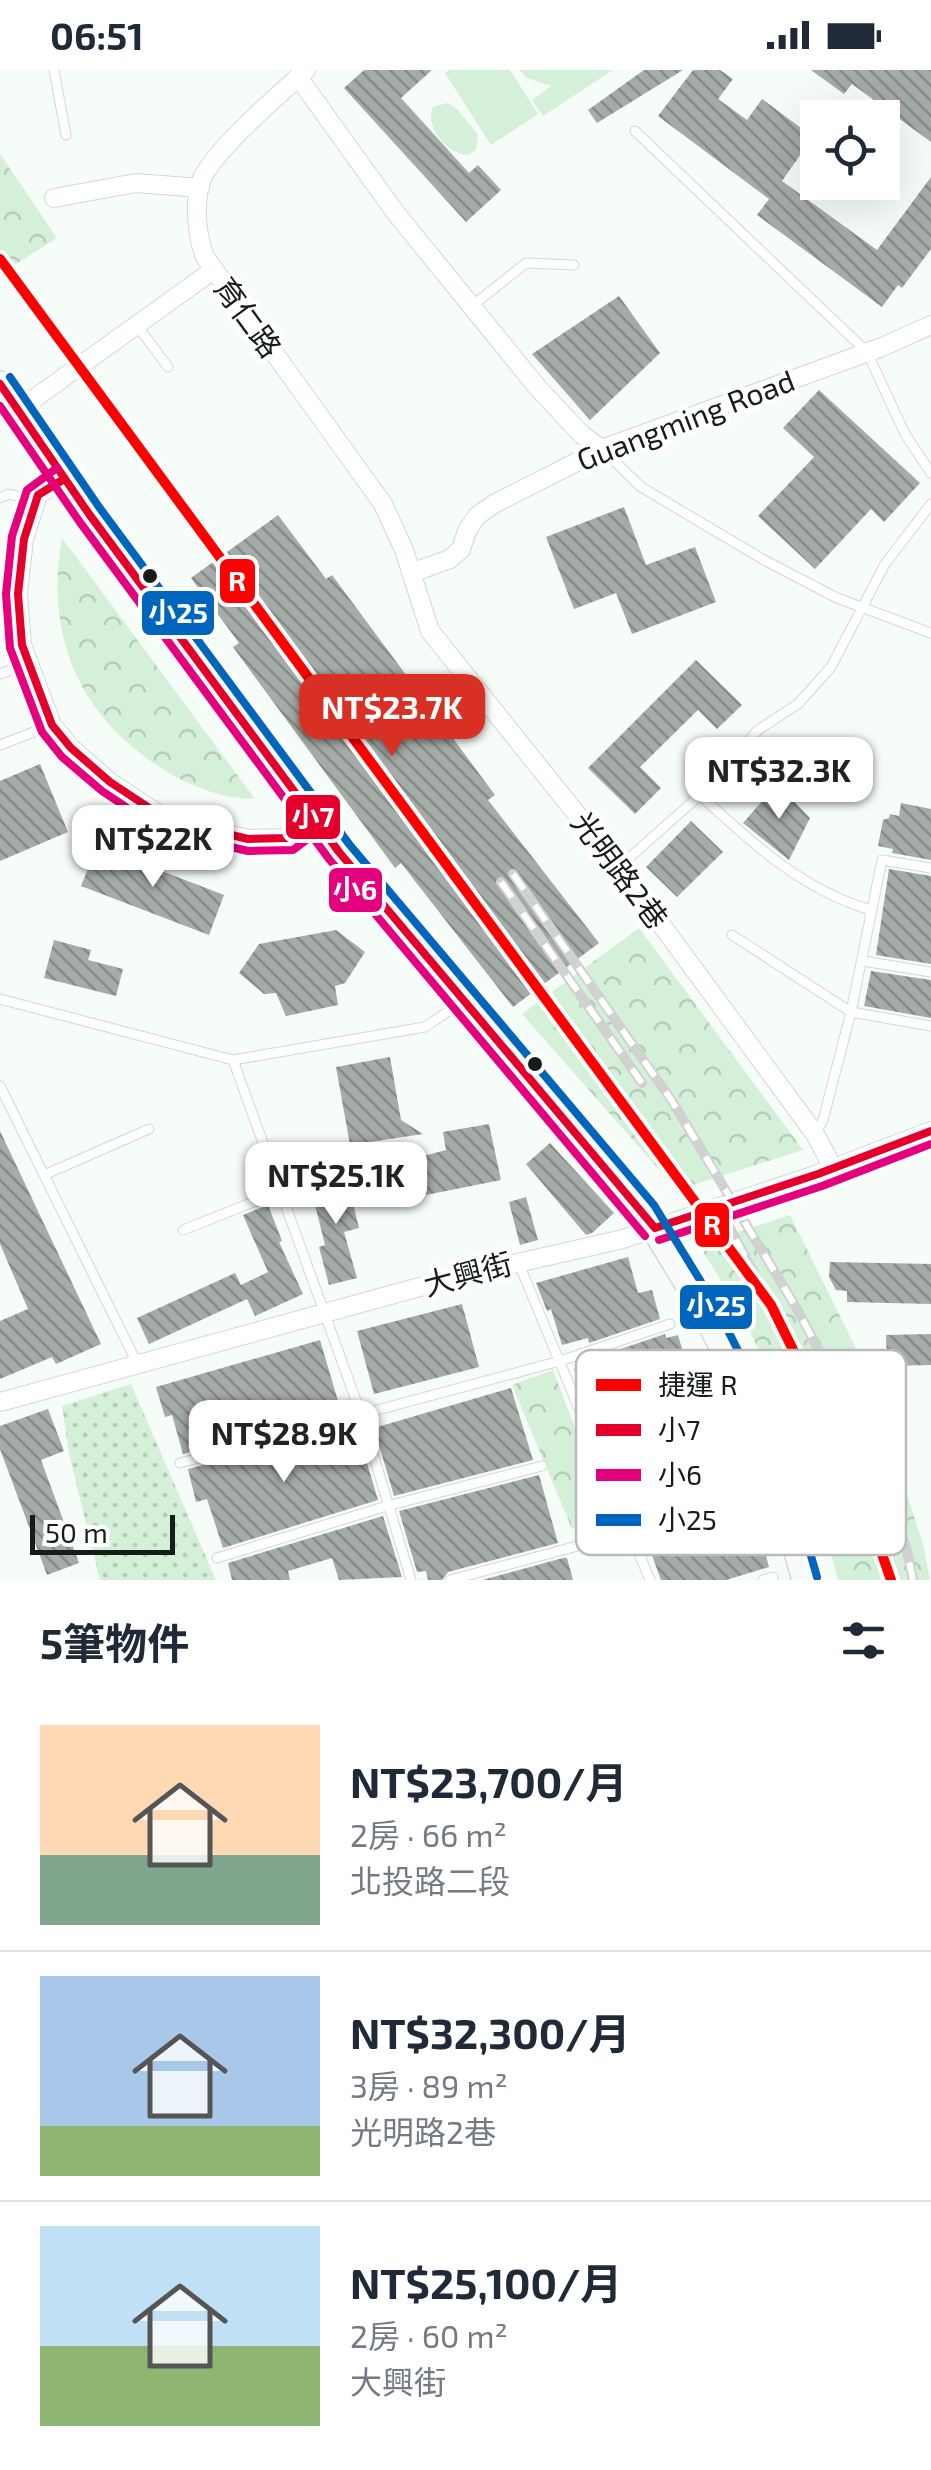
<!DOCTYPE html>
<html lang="zh-TW">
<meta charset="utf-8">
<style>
body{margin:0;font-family:"Exo 2","Noto Sans TC",sans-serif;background:#f2f2f3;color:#1f2937;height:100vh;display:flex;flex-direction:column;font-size:38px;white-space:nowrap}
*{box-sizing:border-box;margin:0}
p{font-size:32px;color:#747a83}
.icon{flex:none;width:55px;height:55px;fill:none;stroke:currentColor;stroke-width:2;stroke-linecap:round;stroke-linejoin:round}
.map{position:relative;height:1510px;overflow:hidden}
.side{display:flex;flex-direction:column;background:#fff;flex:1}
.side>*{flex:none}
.fabs{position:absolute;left:800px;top:30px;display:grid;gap:20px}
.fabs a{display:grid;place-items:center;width:100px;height:100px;border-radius:0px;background:#fff;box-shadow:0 10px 40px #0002;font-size:50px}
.scale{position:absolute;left:30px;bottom:25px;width:145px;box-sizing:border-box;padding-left:10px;border:5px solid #161d18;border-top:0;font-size:28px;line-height:35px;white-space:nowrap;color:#161d18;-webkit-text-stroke:8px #fff;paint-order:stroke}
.price{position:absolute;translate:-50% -85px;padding:0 22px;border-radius:20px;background:#fff;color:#222;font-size:32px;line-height:65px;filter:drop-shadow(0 2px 5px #0008)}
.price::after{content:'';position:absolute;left:50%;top:60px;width:30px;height:22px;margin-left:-15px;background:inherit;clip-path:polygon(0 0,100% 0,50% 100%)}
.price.selected{background:#d93025;color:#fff}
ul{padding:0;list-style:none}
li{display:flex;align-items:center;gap:30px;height:250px;padding:0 40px}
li+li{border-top:2px solid #e0e1e3}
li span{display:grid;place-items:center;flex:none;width:280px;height:200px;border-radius:0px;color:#555}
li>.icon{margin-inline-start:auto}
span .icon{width:120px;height:120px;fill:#fffc;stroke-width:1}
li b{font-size:42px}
h2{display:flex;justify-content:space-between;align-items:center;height:120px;padding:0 40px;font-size:42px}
.status{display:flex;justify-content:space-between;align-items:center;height:70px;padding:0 50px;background:#fff;direction:ltr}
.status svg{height:28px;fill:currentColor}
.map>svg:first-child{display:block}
</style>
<div class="status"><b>06:51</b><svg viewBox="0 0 49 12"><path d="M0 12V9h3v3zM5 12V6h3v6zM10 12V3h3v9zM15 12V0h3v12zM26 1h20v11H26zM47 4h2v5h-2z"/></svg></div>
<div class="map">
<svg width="931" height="1510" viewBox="0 0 931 1510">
<defs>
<pattern id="grass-dots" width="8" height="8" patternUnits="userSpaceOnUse" patternTransform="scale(2.5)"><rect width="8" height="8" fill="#d4f0d9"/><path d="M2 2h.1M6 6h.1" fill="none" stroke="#b5cdba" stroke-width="1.8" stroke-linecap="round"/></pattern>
<pattern id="forest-crowns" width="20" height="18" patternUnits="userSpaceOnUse" patternTransform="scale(2.5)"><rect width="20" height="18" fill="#d4f0d9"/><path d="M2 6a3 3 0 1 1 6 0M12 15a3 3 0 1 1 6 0" fill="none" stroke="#b5cdba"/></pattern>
<pattern id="building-back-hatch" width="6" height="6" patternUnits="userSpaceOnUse" patternTransform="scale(2.5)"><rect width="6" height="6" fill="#a5aba6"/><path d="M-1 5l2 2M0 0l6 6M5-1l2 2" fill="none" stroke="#858b86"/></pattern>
</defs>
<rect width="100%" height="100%" fill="#f6fcf7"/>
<!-- grass -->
<path fill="url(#grass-dots)" d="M131 1314 216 1510H100L69 1384 62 1336Z"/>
<!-- forest -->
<path fill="url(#forest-crowns)" d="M0 84 57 168 0 204Z
M62 468 255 729C219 729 185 714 155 694 76 641 45 561 62 468Z
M639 858 803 1080 677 1120 522 944Z
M790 1145 865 1297 923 1474 930 1510H838C815 1420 786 1331 743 1248 730 1223 714 1200 699 1175Z
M553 1300 609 1447 572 1459 512 1315Z"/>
<!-- garden -->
<path fill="#d4f0d9" d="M450 0H510L538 44 491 75 445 3Z
M519 0H613L543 46 532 30 551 16 527 8Z
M447 33 456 38 478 65 476 80 467 85C447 84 424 57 433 37Z"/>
<!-- building -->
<path fill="url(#building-back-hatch)" d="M364 0H432L401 28 469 103 478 95 501 120 466 152 344 18Z
M644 0H683L597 53 588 40Z
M693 0H720L733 9 718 29 747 50 762 29 813 67 782 111 877 180 931 107V179L902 218 898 215 882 237 757 145 769 129 658 46Z
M811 0H931V72L852 14 844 24Z
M619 226 660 283 590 350 532 284Z
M819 320 920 413 884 452 871 439 815 499 758 446 814 387 783 358Z
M624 437 646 495 695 477 716 532 632 564 616 523 574 539 546 467Z
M278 445 326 509 332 505 495 725 488 730 599 873 513 937 401 793 395 798 233 577 239 573 191 508Z
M696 590 742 635 717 659 698 640 640 697 661 718 635 744 588 698Z
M40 694 68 762 0 791V711Z
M777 714 810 748 789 790 743 753Z
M901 733 931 739V790L892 783 893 779 878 776 883 750 889 748 890 744 899 746Z
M691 751 723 782 677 827 646 797Z
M97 776 224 825 209 865 81 816Z
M889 799 931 806V894L876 885Z
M336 860 365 882 345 913 335 916 338 935 286 946 276 923 264 924 239 903 259 874Z
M54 870 91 880 88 890 123 899 116 926 44 908Z
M871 901 931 910V948L864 936Z
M390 987 401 1050 423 1064 350 1075 336 997Z
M489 1054 501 1110 421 1126 412 1089 446 1080 443 1062Z
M0 1061 101 1274 56 1294 52 1287 0 1309V1251L28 1239 0 1174Z
M550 1073 614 1143 592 1163 586 1165 526 1094Z
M346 1106 359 1158 344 1162 357 1208 329 1215 319 1177 325 1175 310 1115Z
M526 1127 538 1170 520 1175 509 1132Z
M268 1135 282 1171 279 1172 303 1224 255 1246 247 1229 149 1274 137 1248 235 1203 241 1215 268 1202 243 1145Z
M628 1187 638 1223 652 1220 660 1249 589 1273 588 1268 562 1275 551 1239 547 1241 536 1213Z
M830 1192 931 1194V1234L847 1232V1221L836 1220 829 1207Z
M462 1234 479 1297 374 1324 357 1261Z
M665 1264 666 1268 678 1265 689 1302 698 1300 705 1327 598 1358 588 1321 581 1323 574 1299 595 1293 594 1288Z
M931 1264V1295L887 1296 886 1265Z
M320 1270 341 1341 183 1384 172 1345 165 1347 156 1317Z
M511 1318 533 1390 394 1426 374 1358Z
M48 1339 64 1381 41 1390 79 1493 47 1505 0 1379V1356Z
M346 1357 348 1365 358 1363 378 1430 223 1478 207 1429 196 1432 188 1399Z
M539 1405 558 1473 448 1502 442 1510H428L426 1501 417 1502 399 1441Z
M746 1434 752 1435 769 1497 726 1510H661L645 1466Z
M383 1446 402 1507 339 1510 332 1488 288 1501 290 1510H232L228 1493Z
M567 1488 573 1510H482L563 1488Z"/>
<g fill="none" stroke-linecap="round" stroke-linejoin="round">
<defs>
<path id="lane" d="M54 0 66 65
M635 61 867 282 905 364 931 403
M472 236 526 193 574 195
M136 254 168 297
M602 379 641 417 764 490 837 528 931 563
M0 428 9 424 36 431
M0 604 29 593
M0 675 52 655
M700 725C752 773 802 820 871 840
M619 797 700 725 758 660 798 634 831 597 885 494 931 434
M931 798 882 790 851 942 931 956
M732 865 851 942 823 1050 815 1064
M863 891 931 902
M0 929 233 990 425 957 464 931
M233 990 362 1347 411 1510
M0 1016 138 1295
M44 1105 149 1059
M183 1160 281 1121
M519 1194 650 1510
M591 1369 710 1334
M180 1393 560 1291 670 1254
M217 1488 387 1436 542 1396
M450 1510 630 1462 774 1417
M763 1510 773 1507"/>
<path id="street" d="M306 0C280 24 215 79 202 109 193 130 197 167 205 187L383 434 404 480 430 561 619 797 815 1064 833 1098
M298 7 395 142 538 318 582 365 602 379
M54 128 136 113 200 118
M17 341 212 201
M64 409 38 425 24 469 18 524 22 575 52 655 71 678 110 712 166 749 248 769 289 768 314 748
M411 503 450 489 461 479 467 461 477 446 494 434 602 379 882 277 931 255
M0 1332 456 1207 623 1169 818 1104 931 1061"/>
<path id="secondary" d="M0 314 89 444 339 782 644 1142 703 1239 746 1324 778 1416 805 1510"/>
</defs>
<!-- lane casing -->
<use href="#lane" stroke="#d2d9d4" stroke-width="11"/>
<!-- street casing -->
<use href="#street" stroke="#d2d9d4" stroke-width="20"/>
<!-- secondary casing -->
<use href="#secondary" stroke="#d2d9d4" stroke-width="28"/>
<!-- lane -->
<use href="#lane" stroke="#fefffe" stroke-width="9"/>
<!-- street -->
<use href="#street" stroke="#fefffe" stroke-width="18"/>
<!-- secondary -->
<use href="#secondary" stroke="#f9fafb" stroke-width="25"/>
<defs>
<path id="rail" d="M513 804 672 1031 797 1239 857 1352 906 1477 913 1510
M501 812 642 1013
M718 1136 771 1235"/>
</defs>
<!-- rail casing -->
<use href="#rail" stroke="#cfd2d0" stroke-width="10"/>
<!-- rail -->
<use href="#rail" stroke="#fff" stroke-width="6" stroke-dasharray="19" stroke-linecap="butt"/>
<defs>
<path id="bus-1" d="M0 314 89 444 339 782 655 1158
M64 409 38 425 24 469 18 524 22 575 52 655 71 678 110 712 166 749 248 769 289 768 314 748
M655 1158 818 1104 931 1061"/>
<path id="bus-2" d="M0 336 79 451 329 789 645 1166
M57 398 27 420 12 466 6 524 10 578 42 662 62 687 102 721 162 761 248 781 293 780 322 758
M659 1170 822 1116 931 1074"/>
<path id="bus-3" d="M10 307 99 437 349 774 654 1135 714 1233 757 1318 790 1412 817 1507"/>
</defs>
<!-- bus-1 casing -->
<use href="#bus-1" stroke="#fff" stroke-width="15"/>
<!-- bus-2 casing -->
<use href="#bus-2" stroke="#fff" stroke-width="15"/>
<!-- bus-3 casing -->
<use href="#bus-3" stroke="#fff" stroke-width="15"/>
<!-- bus-1 -->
<use href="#bus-1" stroke="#e4002b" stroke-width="8"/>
<!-- bus-2 -->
<use href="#bus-2" stroke="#e5007d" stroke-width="8"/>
<!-- bus-3 -->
<use href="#bus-3" stroke="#0065bd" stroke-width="8"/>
<defs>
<path id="metro-1" d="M0 189 771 1235 854 1404 891 1510"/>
</defs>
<!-- metro-1 casing -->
<use href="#metro-1" stroke="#fff" stroke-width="18"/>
<!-- metro-1 -->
<use href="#metro-1" stroke="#f00" stroke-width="10"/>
</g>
<!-- markers -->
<g fill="#161d18" stroke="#fff" stroke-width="4">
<circle cx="150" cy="506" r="9"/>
<circle cx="535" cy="994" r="9"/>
</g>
<g text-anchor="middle" stroke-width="9" stroke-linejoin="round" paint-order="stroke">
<!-- street labels -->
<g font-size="30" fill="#161d18" stroke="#fff">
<text transform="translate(247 248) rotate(54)" y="10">育仁路</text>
<text transform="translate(686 351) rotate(-21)" y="10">Guangming Road</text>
<text transform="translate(619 801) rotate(53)" y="10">光明路2巷</text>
<text transform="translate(468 1205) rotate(-15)" y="10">大興街</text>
</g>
</g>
<!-- legend -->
<rect x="576" y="1280" width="330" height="205" rx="15" fill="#fff" stroke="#b9bbba" stroke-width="2.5"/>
<rect x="596" y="1309" width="45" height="12" fill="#f00"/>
<rect x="596" y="1354" width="45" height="12" fill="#e4002b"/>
<rect x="596" y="1399" width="45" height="12" fill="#e5007d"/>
<rect x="596" y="1444" width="45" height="12" fill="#0065bd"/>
<g font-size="28" fill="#161d18">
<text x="658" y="1325">捷運 R</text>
<text x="658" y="1370">小7</text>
<text x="658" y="1415">小6</text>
<text x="658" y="1460">小25</text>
</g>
<g stroke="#fff" stroke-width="4">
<rect x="218" y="487" width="39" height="48" rx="10" fill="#f00"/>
<rect x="140" y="519" width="76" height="48" rx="10" fill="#0065bd"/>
<rect x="284" y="723" width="58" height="48" rx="10" fill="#e4002b"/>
<rect x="327" y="796" width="57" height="48" rx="10" fill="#e5007d"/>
<rect x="693" y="1131" width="38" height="48" rx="10" fill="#f00"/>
<rect x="678" y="1213" width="76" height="48" rx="10" fill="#0065bd"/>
</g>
<g font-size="28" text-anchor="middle" font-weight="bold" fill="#fff">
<text x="237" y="521">R</text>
<text x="178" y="553">小25</text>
<text x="313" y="757">小7</text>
<text x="355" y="830">小6</text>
<text x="712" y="1165">R</text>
<text x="716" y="1246">小25</text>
</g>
</svg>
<div class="fabs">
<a><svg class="icon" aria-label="locate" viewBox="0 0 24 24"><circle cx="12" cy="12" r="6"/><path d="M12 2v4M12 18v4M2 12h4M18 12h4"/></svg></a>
</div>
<div class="scale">50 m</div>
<b class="price selected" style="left:392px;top:689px">NT$23.7K</b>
<b class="price" style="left:779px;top:752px">NT$32.3K</b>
<b class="price" style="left:153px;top:820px">NT$22K</b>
<b class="price" style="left:336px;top:1157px">NT$25.1K</b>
<b class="price" style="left:284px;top:1415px">NT$28.9K</b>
</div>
<section class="side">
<h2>5筆物件<svg class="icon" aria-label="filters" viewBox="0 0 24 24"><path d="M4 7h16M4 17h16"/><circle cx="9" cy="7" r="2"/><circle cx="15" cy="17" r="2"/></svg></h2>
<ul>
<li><span style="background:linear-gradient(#ffd9b3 65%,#7fa58c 0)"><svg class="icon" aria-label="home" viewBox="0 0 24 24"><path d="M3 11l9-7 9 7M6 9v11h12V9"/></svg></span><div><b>NT$23,700/月</b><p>2房 · 66 m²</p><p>北投路二段</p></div></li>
<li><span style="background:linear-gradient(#a9c7e8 75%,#8fb573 0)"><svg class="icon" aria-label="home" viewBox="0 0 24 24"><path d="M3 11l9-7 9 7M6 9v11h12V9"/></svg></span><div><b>NT$32,300/月</b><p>3房 · 89 m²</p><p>光明路2巷</p></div></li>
<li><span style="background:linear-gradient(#bfe0f5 60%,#8fb573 0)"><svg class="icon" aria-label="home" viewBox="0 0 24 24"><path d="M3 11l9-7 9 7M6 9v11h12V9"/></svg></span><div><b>NT$25,100/月</b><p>2房 · 60 m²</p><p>大興街</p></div></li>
</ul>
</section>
